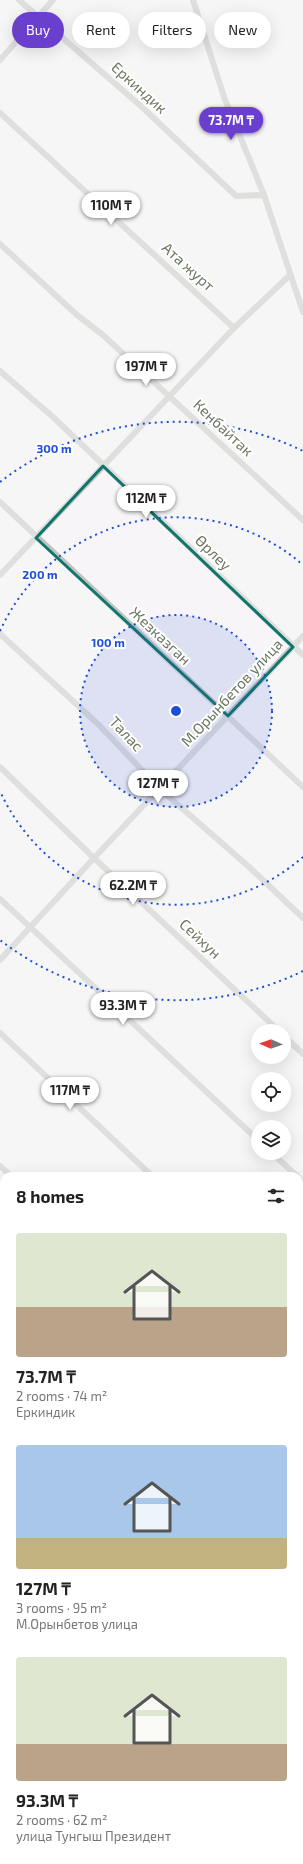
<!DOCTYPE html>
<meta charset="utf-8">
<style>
body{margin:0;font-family:"Exo 2",sans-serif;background:#f2f2f2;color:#222;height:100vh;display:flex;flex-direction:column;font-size:15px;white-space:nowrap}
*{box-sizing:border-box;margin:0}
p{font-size:13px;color:#767676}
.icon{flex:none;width:22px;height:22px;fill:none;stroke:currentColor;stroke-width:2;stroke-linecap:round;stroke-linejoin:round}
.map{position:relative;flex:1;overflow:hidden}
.drawer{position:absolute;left:0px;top:1172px;width:303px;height:692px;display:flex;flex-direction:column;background:#fff;border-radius:12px 12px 0 0;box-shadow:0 4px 16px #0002}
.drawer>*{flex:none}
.banner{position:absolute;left:12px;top:12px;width:279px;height:36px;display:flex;gap:8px}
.needle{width:26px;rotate:272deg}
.tools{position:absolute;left:251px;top:1024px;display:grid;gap:8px}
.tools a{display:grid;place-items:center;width:40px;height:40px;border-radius:50%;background:#fff;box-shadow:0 4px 16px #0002;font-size:20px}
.price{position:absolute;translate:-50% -34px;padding:0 9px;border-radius:14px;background:#fff;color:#222;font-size:13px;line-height:26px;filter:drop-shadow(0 1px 2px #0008)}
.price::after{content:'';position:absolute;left:50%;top:24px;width:12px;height:9px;margin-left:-6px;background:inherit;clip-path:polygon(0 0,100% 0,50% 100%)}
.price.current{background:#6b3fce;color:#fff}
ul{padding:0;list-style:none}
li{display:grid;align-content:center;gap:8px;height:212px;padding:0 16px}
li span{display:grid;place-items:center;height:124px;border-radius:4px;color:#555}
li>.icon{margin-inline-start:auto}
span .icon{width:72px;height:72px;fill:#fffc;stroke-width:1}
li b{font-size:17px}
h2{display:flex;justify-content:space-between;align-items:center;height:48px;padding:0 16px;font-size:17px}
.tag{padding:0 14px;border-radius:18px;background:#fff;box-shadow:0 4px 16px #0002;font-size:14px;line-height:36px}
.tag.current{background:#6b3fce;color:#fff}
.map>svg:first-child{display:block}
</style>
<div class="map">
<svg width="303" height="1864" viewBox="0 0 303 1864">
<rect width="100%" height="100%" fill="#f7f5f7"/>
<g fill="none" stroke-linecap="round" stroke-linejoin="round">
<!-- minor -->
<path stroke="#c0c4bd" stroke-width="6" d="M19 0 142 107 236 196 264 195
M193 0 224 97 264 195 303 312
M0 60 53 0
M0 113 234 328
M0 244 77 315 103 335 303 520
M0 371 53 417 303 655
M0 502 303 787
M0 575 234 328 290 275
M0 634 99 725 160 789 248 866 303 918
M0 767 94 858 279 1031
M0 899 258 1140
M0 960 94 858 303 636
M0 1033 152 1176
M284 1036 303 1054
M272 1153 297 1176
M0 1166 11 1176
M299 1178 303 1182
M299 1315 303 1319
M0 1367 4 1371
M0 1496 4 1500
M0 1640 4 1644
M0 1718 4 1714"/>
<!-- rail -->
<path stroke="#a3a89d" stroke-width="2" stroke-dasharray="6 3" stroke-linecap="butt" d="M299 1706 303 1705
M299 1812 303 1810
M0 1818 4 1816
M152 1864 161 1860"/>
</g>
<!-- marked area -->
<path d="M0 0H303V1864H0ZM103 466 293 647 228 716 36 538Z" fill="#f7f5f7" fill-opacity=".55" fill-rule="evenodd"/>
<path fill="none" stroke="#0f766e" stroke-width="3" stroke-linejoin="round" d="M103 466 293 647 228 716 36 538Z"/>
<!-- distance rings -->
<circle cx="176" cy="711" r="96" fill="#1d4ed8" fill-opacity=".12"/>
<g fill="none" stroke="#1d4ed8" stroke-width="2" stroke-dasharray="2 4">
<circle cx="176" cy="711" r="96"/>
<path d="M303 857A193 193 0 0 1 0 791M0 631A193 193 0 0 1 303 565"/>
<path d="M303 971A289 289 0 0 1 0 940M0 482A289 289 0 0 1 303 451"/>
</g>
<g text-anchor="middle" stroke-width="4" stroke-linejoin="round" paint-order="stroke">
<!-- street labels -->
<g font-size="15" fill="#6c7761" stroke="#fff">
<text transform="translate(139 88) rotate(42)" y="5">Еркиндик</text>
<text transform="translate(188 267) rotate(42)" y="5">Ата журт</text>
<text transform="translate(223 428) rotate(43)" y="5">Кенбайтак</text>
<text transform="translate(213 553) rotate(44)" y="5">Өрлеу</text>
<text transform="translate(160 636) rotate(43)" y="5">Жезказган</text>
<text transform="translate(232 693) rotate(-47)" y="5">М.Орынбетов улица</text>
<text transform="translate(126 734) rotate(47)" y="5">Талас</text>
<text transform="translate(200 939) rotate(43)" y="5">Сейхун</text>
</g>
</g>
<circle cx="176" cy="711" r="6" fill="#1d4ed8" stroke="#fff" stroke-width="2"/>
<g font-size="12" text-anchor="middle" font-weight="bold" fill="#1d4ed8" stroke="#fff" stroke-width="4" stroke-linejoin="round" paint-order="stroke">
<text x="54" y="453">300 m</text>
<text x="40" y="579">200 m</text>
<text x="108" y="647">100 m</text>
</g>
</svg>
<div class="tools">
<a><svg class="needle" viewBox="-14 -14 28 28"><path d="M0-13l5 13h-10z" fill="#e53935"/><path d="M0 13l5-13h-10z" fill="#767676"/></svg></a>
<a><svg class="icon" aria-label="locate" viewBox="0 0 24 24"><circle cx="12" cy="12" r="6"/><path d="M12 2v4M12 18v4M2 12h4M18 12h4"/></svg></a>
<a><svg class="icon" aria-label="layers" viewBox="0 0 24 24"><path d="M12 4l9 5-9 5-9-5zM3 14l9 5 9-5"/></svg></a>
</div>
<b class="price current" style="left:231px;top:141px">73.7M ₸</b>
<b class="price" style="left:111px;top:226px">110M ₸</b>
<b class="price" style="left:146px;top:387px">197M ₸</b>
<b class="price" style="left:146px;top:519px">112M ₸</b>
<b class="price" style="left:158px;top:804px">127M ₸</b>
<b class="price" style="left:133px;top:906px">62.2M ₸</b>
<b class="price" style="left:123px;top:1026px">93.3M ₸</b>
<b class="price" style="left:70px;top:1111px">117M ₸</b>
<div class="banner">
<a class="tag current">Buy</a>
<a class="tag">Rent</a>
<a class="tag">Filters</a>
<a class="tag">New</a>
</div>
<section class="drawer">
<h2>8 homes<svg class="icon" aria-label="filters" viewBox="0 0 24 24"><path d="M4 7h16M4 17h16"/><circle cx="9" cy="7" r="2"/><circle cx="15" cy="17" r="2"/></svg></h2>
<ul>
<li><span style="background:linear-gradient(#dfe7d0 60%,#b9a48a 0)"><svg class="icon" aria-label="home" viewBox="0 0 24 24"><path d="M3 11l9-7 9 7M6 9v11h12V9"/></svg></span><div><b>73.7M ₸</b><p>2 rooms · 74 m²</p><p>Еркиндик</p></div></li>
<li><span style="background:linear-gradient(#a9c7e8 75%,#c2b280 0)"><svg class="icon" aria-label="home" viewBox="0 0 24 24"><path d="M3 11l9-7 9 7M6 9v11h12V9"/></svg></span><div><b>127M ₸</b><p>3 rooms · 95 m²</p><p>М.Орынбетов улица</p></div></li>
<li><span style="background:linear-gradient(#dfe7d0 70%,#b9a48a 0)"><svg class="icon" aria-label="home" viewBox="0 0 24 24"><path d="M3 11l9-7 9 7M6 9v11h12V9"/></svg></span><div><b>93.3M ₸</b><p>2 rooms · 62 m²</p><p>улица Тунгыш Президент</p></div></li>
</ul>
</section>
</div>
